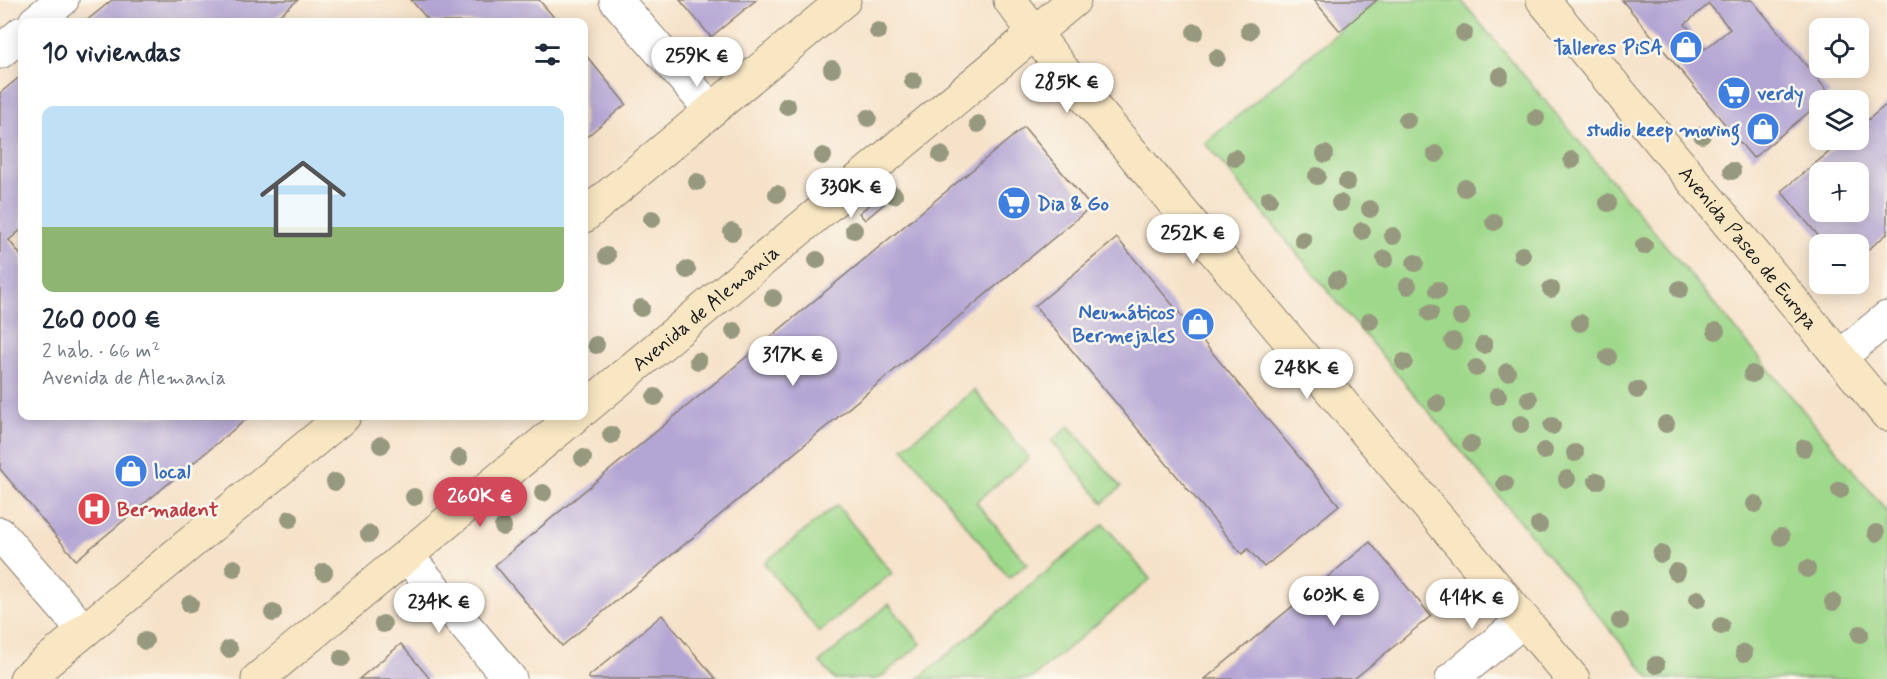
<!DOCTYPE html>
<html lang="es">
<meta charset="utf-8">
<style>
body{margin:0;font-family:Mynerve,sans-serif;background:#f6f6f7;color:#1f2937;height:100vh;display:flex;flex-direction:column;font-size:22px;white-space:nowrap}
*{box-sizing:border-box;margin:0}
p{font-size:20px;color:#747a83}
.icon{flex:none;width:33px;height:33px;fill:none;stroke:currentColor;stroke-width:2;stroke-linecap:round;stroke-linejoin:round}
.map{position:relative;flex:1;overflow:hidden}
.panel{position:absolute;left:18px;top:18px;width:570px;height:402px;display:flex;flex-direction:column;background:#fff;border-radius:12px;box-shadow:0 3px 15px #0003}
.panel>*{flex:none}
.tools{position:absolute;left:1809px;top:18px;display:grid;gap:12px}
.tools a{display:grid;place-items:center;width:60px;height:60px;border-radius:12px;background:#fff;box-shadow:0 3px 15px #0003;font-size:30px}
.price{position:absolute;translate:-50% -51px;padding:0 14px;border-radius:21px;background:#fff;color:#222;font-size:20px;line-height:39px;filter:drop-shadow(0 2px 3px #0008)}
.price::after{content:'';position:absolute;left:50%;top:36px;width:18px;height:14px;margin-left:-9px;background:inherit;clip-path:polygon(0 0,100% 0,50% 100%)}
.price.selected{background:#d1495b;color:#fff}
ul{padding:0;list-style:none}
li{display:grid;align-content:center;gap:12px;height:318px;padding:0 24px}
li+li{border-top:2px solid #e0e1e3}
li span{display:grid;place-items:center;height:186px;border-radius:12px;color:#555}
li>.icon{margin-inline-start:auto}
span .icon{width:108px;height:108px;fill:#fffc;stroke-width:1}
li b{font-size:26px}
h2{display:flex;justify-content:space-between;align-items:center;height:72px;padding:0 24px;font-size:26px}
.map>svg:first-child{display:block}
</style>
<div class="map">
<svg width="1887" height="679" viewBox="0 0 1887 679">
<rect width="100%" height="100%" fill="#fbf7ec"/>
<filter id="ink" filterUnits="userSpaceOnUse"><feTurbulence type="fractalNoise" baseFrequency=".0167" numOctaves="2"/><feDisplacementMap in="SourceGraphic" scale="12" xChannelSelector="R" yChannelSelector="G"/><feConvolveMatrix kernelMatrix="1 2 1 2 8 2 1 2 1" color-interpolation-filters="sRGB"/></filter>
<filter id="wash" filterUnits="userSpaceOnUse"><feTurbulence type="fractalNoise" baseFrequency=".008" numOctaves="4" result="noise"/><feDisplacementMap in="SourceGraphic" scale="24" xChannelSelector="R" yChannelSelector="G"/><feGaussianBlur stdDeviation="1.35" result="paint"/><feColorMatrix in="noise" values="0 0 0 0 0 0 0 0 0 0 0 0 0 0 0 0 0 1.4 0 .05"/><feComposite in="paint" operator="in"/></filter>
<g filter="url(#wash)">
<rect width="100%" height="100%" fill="#f6e2c9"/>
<!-- green -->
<path fill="#9ed88a" stroke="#5d7a53" stroke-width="1.5" d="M1377 0H1461L1887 511V679H1651L1205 143Z
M974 390 1029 458 976 502 1027 564 1009 578 903 448Z
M1069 426 1121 487 1103 503 1052 441Z
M837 505 892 573 819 632 764 563Z
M1104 524 1150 579 1147 582 1031 679H918Z
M889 604 921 644 878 679H834L820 662Z"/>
<g id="blocks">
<!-- building -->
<path fill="#b4a6d4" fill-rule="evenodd" d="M112 0H298L271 22H85Z
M411 0H539L558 22H430Z
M680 0H756L711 37Z
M1314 0H1377L1340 31Z
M1622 0H1752L1830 94 1822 100H1820V103L1753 158ZM1709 4 1730 29 1705 49 1685 24Z
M584 53 626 104 584 139Z
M22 75V229L9 240 22 257V416H250L76 560 0 469V93Z
M1887 104V234L1858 258V244H1825L1781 191 1844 140H1858V128ZM1820 172H1858V212H1820Z
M1024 127 1091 207 562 646 495 565Z
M878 198 884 204 865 220 859 213Z
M1117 238 1339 505 1264 567 1248 549 1242 554 1035 306Z
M1370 542 1431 616 1354 679H1205Z
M662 615 716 679H590L588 677Z
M401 644 430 679H359Z"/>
</g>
</g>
<g filter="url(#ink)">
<use href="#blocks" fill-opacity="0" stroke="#897f72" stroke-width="1.5"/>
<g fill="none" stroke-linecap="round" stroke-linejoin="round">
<defs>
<path id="street" d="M616 0 711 110
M35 22 62 0
M0 52 22 33
M1840 357 1887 318
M0 534 84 631
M407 556 510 679
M1452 679 1524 620"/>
<g id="secondary">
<path d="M1010 0 1062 69 1573 679"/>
<path id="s1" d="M1543 0 1887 414"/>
<path d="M584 216 844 0"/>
<path id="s2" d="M584 409 1074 0"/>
<path d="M26 679 344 416"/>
<path d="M258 679 575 416"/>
</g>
</defs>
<!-- street casing -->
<use href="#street" stroke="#897f72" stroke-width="35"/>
<!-- secondary casing -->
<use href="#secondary" stroke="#897f72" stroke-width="35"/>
<!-- street -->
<use href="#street" stroke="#fff" stroke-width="33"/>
<!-- secondary -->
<use href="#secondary" stroke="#f9e7c3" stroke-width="33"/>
</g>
<!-- trees -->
<g fill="#97997f">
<circle cx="878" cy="31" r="9"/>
<circle cx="1249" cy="31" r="9"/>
<circle cx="1195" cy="32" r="9"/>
<circle cx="1464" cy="33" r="9"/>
<circle cx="1217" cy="58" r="9"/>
<circle cx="832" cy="69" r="9"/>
<circle cx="1500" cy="76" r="9"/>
<circle cx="913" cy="81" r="9"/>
<circle cx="787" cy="106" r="9"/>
<circle cx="868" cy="118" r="9"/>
<circle cx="1536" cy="118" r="9"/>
<circle cx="1407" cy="120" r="9"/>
<circle cx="978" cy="124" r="9"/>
<circle cx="1702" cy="135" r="9"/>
<circle cx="1325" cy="154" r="9"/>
<circle cx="1436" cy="154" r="9"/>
<circle cx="941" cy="155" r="9"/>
<circle cx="823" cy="156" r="9"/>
<circle cx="1235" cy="158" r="9"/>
<circle cx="1572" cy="160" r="9"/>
<circle cx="1732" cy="171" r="9"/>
<circle cx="1317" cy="176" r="9"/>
<circle cx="697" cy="182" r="9"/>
<circle cx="1347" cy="182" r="9"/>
<circle cx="1465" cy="188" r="9"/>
<circle cx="777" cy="194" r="9"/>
<circle cx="894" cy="195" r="9"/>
<circle cx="1269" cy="199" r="9"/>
<circle cx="1340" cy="203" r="9"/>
<circle cx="1608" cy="203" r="9"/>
<circle cx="1370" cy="209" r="9"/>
<circle cx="652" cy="219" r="9"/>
<circle cx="1494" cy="222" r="9"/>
<circle cx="854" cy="230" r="9"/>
<circle cx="1362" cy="231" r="9"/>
<circle cx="732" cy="232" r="9"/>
<circle cx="1393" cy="236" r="9"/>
<circle cx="1303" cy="240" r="9"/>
<circle cx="1644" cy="246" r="9"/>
<circle cx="1522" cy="255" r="9"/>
<circle cx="607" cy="256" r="9"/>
<circle cx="1385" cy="259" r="9"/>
<circle cx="817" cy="260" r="9"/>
<circle cx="1415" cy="263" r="9"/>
<circle cx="687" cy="270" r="9"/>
<circle cx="1337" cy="280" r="9"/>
<circle cx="1408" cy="286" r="9"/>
<circle cx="1551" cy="289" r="9"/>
<circle cx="1680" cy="289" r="9"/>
<circle cx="1438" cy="290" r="9"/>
<circle cx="773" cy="298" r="9"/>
<circle cx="641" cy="308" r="9"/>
<circle cx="1430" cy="313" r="9"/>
<circle cx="1461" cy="317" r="9"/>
<circle cx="1370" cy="321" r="9"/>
<circle cx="1580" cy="323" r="9"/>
<circle cx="734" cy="331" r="9"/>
<circle cx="1716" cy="331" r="9"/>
<circle cx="1453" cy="341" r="9"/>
<circle cx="596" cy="345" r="9"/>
<circle cx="1484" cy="345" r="9"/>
<circle cx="1608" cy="357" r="9"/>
<circle cx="698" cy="361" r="9"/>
<circle cx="1404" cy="362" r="9"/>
<circle cx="1476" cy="368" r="9"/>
<circle cx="1507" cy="372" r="9"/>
<circle cx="1752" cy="374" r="9"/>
<circle cx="1637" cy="390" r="9"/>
<circle cx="1498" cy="396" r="9"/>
<circle cx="655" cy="397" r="9"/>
<circle cx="1529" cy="399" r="9"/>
<circle cx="1437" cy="403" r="9"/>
<circle cx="1521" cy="424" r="9"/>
<circle cx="1666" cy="424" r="9"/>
<circle cx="1552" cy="426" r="9"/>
<circle cx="611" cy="435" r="9"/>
<circle cx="1471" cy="444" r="9"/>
<circle cx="381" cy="445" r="9"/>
<circle cx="1804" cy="448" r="9"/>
<circle cx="1544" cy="451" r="9"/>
<circle cx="1575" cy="453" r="9"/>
<circle cx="459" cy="458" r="9"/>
<circle cx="583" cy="458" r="9"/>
<circle cx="1567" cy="479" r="9"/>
<circle cx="1597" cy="481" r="9"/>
<circle cx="335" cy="482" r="9"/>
<circle cx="1505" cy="484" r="9"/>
<circle cx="1840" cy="490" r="9"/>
<circle cx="543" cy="493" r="9"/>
<circle cx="414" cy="497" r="9"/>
<circle cx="1755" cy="504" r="9"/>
<circle cx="290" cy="519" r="9"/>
<circle cx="1539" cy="525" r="9"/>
<circle cx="503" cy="527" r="9"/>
<circle cx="1876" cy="533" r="9"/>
<circle cx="369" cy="534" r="9"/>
<circle cx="1781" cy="537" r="9"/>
<circle cx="1661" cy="554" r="9"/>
<circle cx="234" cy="568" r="9"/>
<circle cx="1807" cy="569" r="9"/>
<circle cx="324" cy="572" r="9"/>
<circle cx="1676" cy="572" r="9"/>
<circle cx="1698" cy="599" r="9"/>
<circle cx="1833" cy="602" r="9"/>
<circle cx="190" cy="604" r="9"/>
<circle cx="273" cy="613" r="9"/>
<circle cx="1620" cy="621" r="9"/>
<circle cx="383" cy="624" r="9"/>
<circle cx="1721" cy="626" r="9"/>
<circle cx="1860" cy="634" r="9"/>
<circle cx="145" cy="641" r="9"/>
<circle cx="229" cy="649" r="9"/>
<circle cx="1744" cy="653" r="9"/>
<circle cx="342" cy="658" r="9"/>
<circle cx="1656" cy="665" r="9"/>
</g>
</g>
<!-- icons -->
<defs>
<symbol id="shop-disc" viewBox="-11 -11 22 22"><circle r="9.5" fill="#3f7fe0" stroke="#fbf7ec"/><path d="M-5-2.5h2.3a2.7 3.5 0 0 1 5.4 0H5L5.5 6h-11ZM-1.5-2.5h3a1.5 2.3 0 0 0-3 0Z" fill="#fff"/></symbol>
<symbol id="supermarket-disc" viewBox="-11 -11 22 22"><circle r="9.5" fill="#3f7fe0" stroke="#fbf7ec"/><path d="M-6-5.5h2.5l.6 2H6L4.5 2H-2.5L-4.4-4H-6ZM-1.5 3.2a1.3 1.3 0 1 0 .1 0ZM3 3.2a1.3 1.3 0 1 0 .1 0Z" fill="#fff"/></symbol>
<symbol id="hospital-disc" viewBox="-11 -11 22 22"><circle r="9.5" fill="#e0444e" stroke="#fbf7ec"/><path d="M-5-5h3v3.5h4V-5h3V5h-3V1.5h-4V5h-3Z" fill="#fff"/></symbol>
</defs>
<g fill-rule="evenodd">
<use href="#shop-disc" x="1667" y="28" width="38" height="38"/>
<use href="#supermarket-disc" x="1715" y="74" width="38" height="38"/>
<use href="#shop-disc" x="1744" y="110" width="38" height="38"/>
<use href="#supermarket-disc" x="995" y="184" width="38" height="38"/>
<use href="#shop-disc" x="1179" y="305" width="38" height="38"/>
<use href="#shop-disc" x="112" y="452" width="38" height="38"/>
<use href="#hospital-disc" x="75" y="490" width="38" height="38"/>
</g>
<g text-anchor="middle" stroke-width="5" stroke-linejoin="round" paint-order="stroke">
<!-- shop labels -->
<g font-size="20" font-weight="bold" fill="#366cbe" stroke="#fbf7ec" text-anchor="end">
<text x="1663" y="54">Talleres PiSA</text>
<text x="1757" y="100" text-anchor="start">verdy</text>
<text x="1740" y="136">studio keep moving</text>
<text x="1037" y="210" text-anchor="start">Dia &amp; Go</text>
<text x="1175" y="319">Neumáticos<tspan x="1175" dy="23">Bermejales</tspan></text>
<text x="154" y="478" text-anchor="start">local</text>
</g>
<!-- street labels -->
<g font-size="20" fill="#1c1c1c" stroke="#fbf7ec">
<text dy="7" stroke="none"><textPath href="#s1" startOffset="322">Avenida Paseo de Europa</textPath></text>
<text dy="7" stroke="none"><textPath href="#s2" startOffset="158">Avenida de Alemania</textPath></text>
</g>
<!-- health labels -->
<g font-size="20" font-weight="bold" fill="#be3a42" stroke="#fbf7ec" text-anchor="start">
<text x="117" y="516">Bermadent</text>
</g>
</g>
</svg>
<div class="tools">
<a><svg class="icon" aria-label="locate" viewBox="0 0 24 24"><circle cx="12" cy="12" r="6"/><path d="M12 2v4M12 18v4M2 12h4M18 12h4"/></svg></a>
<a><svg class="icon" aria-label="layers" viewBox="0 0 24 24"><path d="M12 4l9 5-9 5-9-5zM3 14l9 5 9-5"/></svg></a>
<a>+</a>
<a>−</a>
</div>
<b class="price" style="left:697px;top:88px">259K €</b>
<b class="price" style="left:1067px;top:114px">285K €</b>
<b class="price" style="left:851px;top:219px">330K €</b>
<b class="price" style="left:1193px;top:265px">252K €</b>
<b class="price" style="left:793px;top:387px">317K €</b>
<b class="price" style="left:1307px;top:400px">248K €</b>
<b class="price selected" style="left:480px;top:528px">260K €</b>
<b class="price" style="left:1334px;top:627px">603K €</b>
<b class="price" style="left:1472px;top:630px">414K €</b>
<b class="price" style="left:439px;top:634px">234K €</b>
<section class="panel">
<h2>10 viviendas<svg class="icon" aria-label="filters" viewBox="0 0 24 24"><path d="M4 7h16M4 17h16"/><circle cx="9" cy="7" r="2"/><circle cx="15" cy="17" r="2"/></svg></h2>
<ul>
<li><span style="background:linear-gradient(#bfe0f5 65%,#8fb573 0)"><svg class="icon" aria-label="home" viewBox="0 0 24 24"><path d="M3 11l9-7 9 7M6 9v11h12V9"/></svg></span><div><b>260 000 €</b><p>2 hab. · 66 m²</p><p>Avenida de Alemania</p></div></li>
</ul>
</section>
</div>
